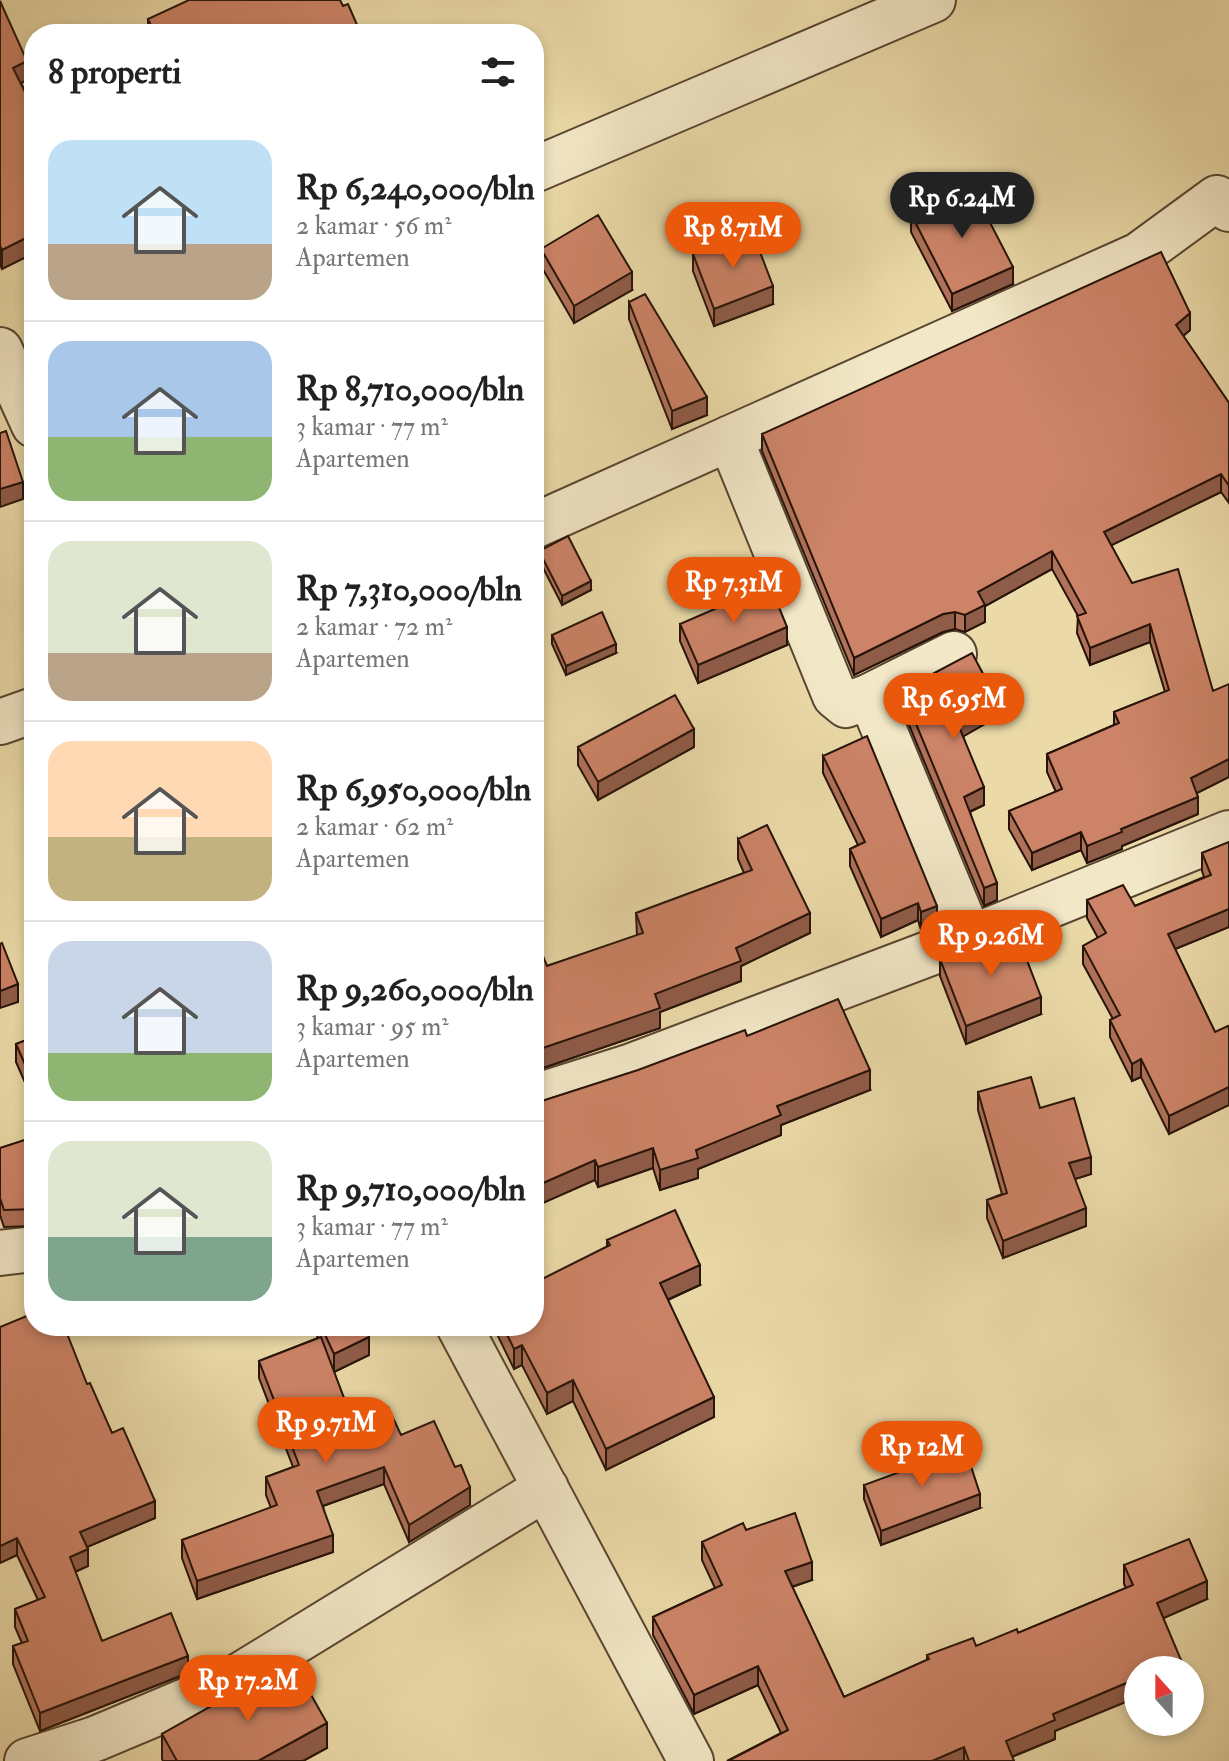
<!DOCTYPE html>
<html lang="id">
<meta charset="utf-8">
<style>
body{margin:0;font-family:"IM FELL Double Pica",serif;background:#f6f6f6;color:#222;height:100vh;display:flex;flex-direction:column;font-size:30px;white-space:nowrap}
*{box-sizing:border-box;margin:0}
p{font-size:26px;color:#767676}
.icon{flex:none;width:44px;height:44px;fill:none;stroke:currentColor;stroke-width:2;stroke-linecap:round;stroke-linejoin:round}
.map{position:relative;flex:1;overflow:hidden}
.side{position:absolute;left:24px;top:24px;width:520px;height:1312px;display:flex;flex-direction:column;background:#fff;border-radius:32px;box-shadow:0 4px 12px #0003}
.side>*{flex:none}
.needle{width:52px;rotate:339deg}
.fabs{position:absolute;left:1124px;top:1656px;display:grid;gap:16px}
.fabs a{display:grid;place-items:center;width:80px;height:80px;border-radius:50%;background:#fff;box-shadow:0 4px 12px #0003;font-size:40px}
.price{position:absolute;translate:-50% -68px;padding:0 18px;border-radius:28px;background:#ea580c;color:#fff;font-size:26px;line-height:52px;filter:drop-shadow(0 2px 4px #0008)}
.price::after{content:'';position:absolute;left:50%;top:48px;width:24px;height:18px;margin-left:-12px;background:inherit;clip-path:polygon(0 0,100% 0,50% 100%)}
.price.active{background:#222;color:#fff}
ul{padding:0;list-style:none}
li{display:flex;align-items:center;gap:24px;height:200px;padding:0 24px}
li+li{border-top:2px solid #e0e0e0}
li span{display:grid;place-items:center;flex:none;width:224px;height:160px;border-radius:24px;color:#555}
li>.icon{margin-inline-start:auto}
span .icon{width:96px;height:96px;fill:#fffc;stroke-width:1}
li b{font-size:34px}
h2{display:flex;justify-content:space-between;align-items:center;height:96px;padding:0 24px;font-size:34px}
.map>svg:first-child{display:block}
</style>
<div class="map">
<svg width="1229" height="1761" viewBox="0 0 1229 1761">
<rect width="100%" height="100%" fill="#ebdaa8"/>
<filter id="stains"><feTurbulence type="fractalNoise" baseFrequency=".0025" numOctaves="4"/><feColorMatrix values="0 0 0 0 .2 0 0 0 0 .09 0 0 0 0 .02 0 0 0 .5 -.17"/></filter>
<radialGradient id="worn" r=".72"><stop offset=".6" stop-color="#630" stop-opacity="0"/><stop offset="1" stop-color="#630" stop-opacity=".3"/></radialGradient>
<g fill="none" stroke-linecap="round" stroke-linejoin="round">
<defs>
<path id="minor" d="M534 170 933 0
M0 350 34 425
M730 438 835 696 846 705 870 696 970 938
M534 526 1139 255 1217 198 1229 209
M870 696 954 654
M0 722 34 710
M534 1097 629 1067 970 938 1229 833
M0 1253 34 1249
M459 1326 691 1761
M27 1761 95 1739 226 1684 546 1488"/>
</defs>
<!-- minor casing -->
<use href="#minor" stroke="#584531" stroke-width="48"/>
<!-- minor -->
<use href="#minor" stroke="#f2e7c6" stroke-width="44"/>
</g>
<!-- wall -->
<path fill="#af7159" stroke="#271309" stroke-width="2" d="M0 1 27 80 21 83 34 110V253L2 269 0 265Z
M148 19 361 34H148Z
M911 214 1013 284 952 311 911 232Z
M541 249 632 290 574 323 541 266Z
M693 254 773 304 714 326 693 271Z
M629 302 707 415 672 429 629 319Z
M1190 330 1183 336 1229 403V503L1221 492 1111 545 1229 777 1197 793 1198 814 1122 846V849L1087 863 1081 850 1032 870 1009 829V811L1056 792 1047 772V754L1114 725V712L1165 692 1150 642 1090 665 1077 633 1078 616 1052 569 985 606V622L965 632 955 629 943 632 854 675 762 451V434Z
M539 551 591 590 562 605 539 560Z
M680 624 787 645 698 683 680 641Z
M552 635 616 653 566 675 552 644Z
M902 690 997 717 963 736 984 805 970 812 997 900 984 906 902 708Z
M578 747H694L598 800 578 765Z
M823 756 937 924 921 930 918 920 881 937 850 866V849L858 845 823 773Z
M738 839 810 933 741 966V981L660 1012V1028L534 1071V953L547 966 637 936 636 913 744 873 738 859Z
M1229 842V927L1175 949 1215 1032 1229 1029V1105L1169 1134 1141 1077 1132 1081 1110 1037V1020L1113 1019 1083 964V946L1098 938 1087 918V900L1135 906 1204 877 1202 871V853Z
M940 959 1041 1014 966 1044 940 976Z
M747 1036 870 1090 781 1125V1135L698 1169V1178L660 1190 653 1168 598 1187 595 1180 542 1101Z
M34 1037V1092L30 1094 16 1062V1044Z
M978 1092 1040 1108 1091 1174 1075 1179 1086 1226 1003 1258 987 1218V1200L1002 1194 978 1110Z
M34 1137V1226L4 1227 0 1215V1148Z
M607 1240 700 1285 668 1300 714 1417 606 1470 573 1401 547 1414 522 1365 514 1369 493 1326H534L607 1246Z
M313 1326H367L364 1328 369 1355 334 1372 353 1422 401 1435 470 1505 409 1542 384 1484 323 1506 333 1552 197 1599 182 1558V1540L271 1508 266 1495V1477L293 1467 259 1378V1361L318 1338Z
M0 1327 87 1384 112 1433 155 1518 87 1547 88 1566 75 1572 102 1641 188 1673 40 1731 13 1664V1646L22 1643 15 1627V1609L38 1600 17 1555 0 1563Z
M864 1485 980 1508 881 1545 864 1499Z
M746 1530 812 1580 792 1587 844 1697 927 1660V1655L976 1646 1018 1633 1126 1588 1124 1584V1565L1207 1599 1163 1618 1181 1670 1055 1731V1739L1012 1757 1014 1761H727L781 1733 758 1685 694 1714 653 1635V1617L715 1588 702 1560V1542Z
M271 1684 327 1748 303 1761H163L162 1759V1734Z"/>
<!-- shaded-wall -->
<path fill="#8f5c48" stroke="#271309" stroke-width="2" d="M27 61V80L13 87V68Z
M34 234V253L2 269V250Z
M1013 267V284L952 311V294Z
M632 272V290L574 323V306Z
M773 286V304L714 326V309Z
M1190 313V330L1176 342V325Z
M707 397V415L672 429V411Z
M1221 474V492L1104 549V532Z
M23 482V499L0 507V489Z
M1052 551V569L985 606V622L965 632V615L978 592Z
M591 581V590L562 605V596Z
M955 612V629L943 632 854 675V658L943 614Z
M1150 624V642L1090 665V648Z
M787 627V645L698 683V665Z
M616 644V653L566 675V666Z
M997 700V717L957 740V722Z
M694 729V747L598 800V782Z
M1229 759V777L1191 796V778Z
M984 787V805L964 814V797Z
M1198 797V814L1122 846V849L1087 863V846L1121 829Z
M1081 832V850L1032 870V853Z
M997 883V900L984 906V888Z
M918 903V920L881 937V919Z
M937 906V924L921 930V912Z
M1229 909V927L1168 952V934Z
M810 913V933L741 966V981L660 1012V1028L534 1071V1051L655 994 736 948Z
M18 984V1002L0 1008V991Z
M1041 997V1014L966 1044V1026Z
M1141 1059V1077L1132 1081V1064Z
M870 1070V1090L781 1125V1135L698 1169V1178L660 1190V1170L777 1106Z
M34 1074V1092L30 1094V1076Z
M1229 1087V1105L1169 1134V1116Z
M653 1148V1168L598 1187V1167Z
M1091 1157V1174L1069 1181V1163Z
M595 1160V1180L534 1207V1187Z
M1086 1208V1226L1003 1258V1241Z
M700 1265V1285L660 1303V1283Z
M369 1337V1355L334 1372V1354Z
M522 1345V1365L514 1369V1349Z
M573 1380V1401L547 1414V1393Z
M714 1397V1417L606 1470V1449Z
M384 1467V1484L317 1508V1491Z
M470 1487V1505L409 1542V1525Z
M980 1494V1508L881 1545V1531Z
M155 1501V1518L80 1550V1532Z
M333 1535V1552L197 1599V1581Z
M17 1538V1555L0 1563V1546Z
M88 1549V1566L70 1574V1557Z
M812 1562V1580L785 1589V1571Z
M1207 1581V1599L1157 1621V1603Z
M188 1656V1673L40 1731V1713Z
M1181 1660V1670H1158Z
M758 1666V1685L694 1714V1695Z
M1138 1678V1697L1055 1731V1739L1006 1759V1741L1053 1714Z
M327 1723V1748L303 1761H258Z
M964 1747V1761H932Z"/>
<!-- building -->
<path fill="#cc8367" stroke="#271309" stroke-width="2" d="M189 0H340L343 6 348 4 361 34H155L148 19Z
M0 1 27 61 13 68 34 110V234L2 250 0 246Z
M970 184 1013 267 952 294 911 214Z
M598 215 632 272 574 306 541 249Z
M752 231 773 286 714 309 693 254Z
M1161 252 1190 313 1176 325 1229 403V486L1221 474 1104 532 1132 583 1178 569 1213 691 1229 684V759L1191 778 1198 797 1121 829 1122 832 1087 846 1081 832 1032 853 1009 811 1062 789 1047 754 1119 723 1114 712 1169 690 1150 624 1090 648 1077 616 1086 613 1052 551 978 592 985 605 965 615 955 612 943 614 854 658 762 434Z
M645 294 707 397 672 411 629 302Z
M6 431 23 482 0 489V433Z
M568 536 591 581 562 596 539 551Z
M770 585 787 627 698 665 680 624Z
M602 612 616 644 566 666 552 635Z
M972 653 997 700 957 722 984 787 964 797 997 883 984 888 902 690Z
M675 695 694 729 598 782 578 747Z
M867 736 937 906 921 912 918 903 881 919 850 849 865 842 823 756Z
M767 825 810 913 736 948 741 961 655 994 660 1008 534 1051V953L541 951 547 966 643 933 636 913 752 870 738 839Z
M1229 842V909L1168 934 1215 1032 1228 1026 1229 1029V1087L1169 1116 1141 1059 1132 1064 1110 1020 1120 1015 1083 946 1106 933 1087 900 1123 885 1135 906 1211 875 1202 853Z
M1015 929 1041 997 966 1026 940 959Z
M2 943 18 984 0 991V944Z
M838 999 870 1070 777 1106 781 1115 696 1150 698 1158 660 1170 653 1148 598 1167 595 1160 534 1187V1101H542L638 1070 745 1030 747 1036Z
M34 1037V1074L30 1076 16 1044Z
M1031 1077 1040 1108 1074 1098 1091 1157 1069 1163 1086 1208 1003 1241 987 1200 1007 1193 978 1092Z
M34 1137V1209L4 1210 0 1198V1148Z
M675 1210 700 1265 660 1283 714 1397 606 1449 573 1380 547 1393 522 1345 514 1349 503 1326H534V1283L610 1245 607 1240Z
M34 1313V1326H64L87 1384 90 1383 112 1433 123 1428 155 1501 80 1532 88 1549 70 1557 102 1641 171 1613 188 1656 40 1713 13 1646 28 1641 15 1609 45 1597 17 1538 0 1546V1327Z
M321 1326H363L369 1337 334 1354Z
M321 1337 353 1422 388 1407 401 1435 434 1421 455 1467 461 1465 470 1487 409 1525 384 1467 317 1491 333 1535 197 1581 182 1540 277 1505 266 1477 299 1465 259 1361Z
M965 1448 980 1494 881 1531 864 1485Z
M795 1513 812 1562 785 1571 844 1697 929 1659 927 1655 973 1638 976 1646 1017 1629 1018 1633 1133 1585 1124 1565 1189 1539 1207 1581 1157 1603 1181 1660 1158 1670H1138V1678L1053 1714 1055 1720 1006 1741 1014 1761H969L964 1747 932 1761H728L788 1730 758 1666 694 1695 653 1617 722 1585 702 1542 743 1523 746 1530Z
M297 1670 327 1723 258 1761H177L162 1734 266 1675 271 1684Z"/>
<rect width="100%" height="100%" filter="url(#stains)"/>
<rect width="100%" height="100%" fill="url(#worn)"/>
</svg>
<div class="fabs">
<a><svg class="needle" viewBox="-14 -14 28 28"><path d="M0-13l5 13h-10z" fill="#e53935"/><path d="M0 13l5-13h-10z" fill="#767676"/></svg></a>
</div>
<b class="price active" style="left:962px;top:240px">Rp 6.24M</b>
<b class="price" style="left:733px;top:270px">Rp 8.71M</b>
<b class="price" style="left:734px;top:625px">Rp 7.31M</b>
<b class="price" style="left:954px;top:741px">Rp 6.95M</b>
<b class="price" style="left:991px;top:978px">Rp 9.26M</b>
<b class="price" style="left:326px;top:1465px">Rp 9.71M</b>
<b class="price" style="left:922px;top:1489px">Rp 12M</b>
<b class="price" style="left:248px;top:1723px">Rp 17.2M</b>
<section class="side">
<h2>8 properti<svg class="icon" aria-label="filters" viewBox="0 0 24 24"><path d="M4 7h16M4 17h16"/><circle cx="9" cy="7" r="2"/><circle cx="15" cy="17" r="2"/></svg></h2>
<ul>
<li><span style="background:linear-gradient(#bfe0f5 65%,#b9a48a 0)"><svg class="icon" aria-label="home" viewBox="0 0 24 24"><path d="M3 11l9-7 9 7M6 9v11h12V9"/></svg></span><div><b>Rp 6,240,000/bln</b><p>2 kamar · 56 m²</p><p>Apartemen</p></div></li>
<li><span style="background:linear-gradient(#a9c7e8 60%,#8fb573 0)"><svg class="icon" aria-label="home" viewBox="0 0 24 24"><path d="M3 11l9-7 9 7M6 9v11h12V9"/></svg></span><div><b>Rp 8,710,000/bln</b><p>3 kamar · 77 m²</p><p>Apartemen</p></div></li>
<li><span style="background:linear-gradient(#dfe7d0 70%,#b9a48a 0)"><svg class="icon" aria-label="home" viewBox="0 0 24 24"><path d="M3 11l9-7 9 7M6 9v11h12V9"/></svg></span><div><b>Rp 7,310,000/bln</b><p>2 kamar · 72 m²</p><p>Apartemen</p></div></li>
<li><span style="background:linear-gradient(#ffd9b3 60%,#c2b280 0)"><svg class="icon" aria-label="home" viewBox="0 0 24 24"><path d="M3 11l9-7 9 7M6 9v11h12V9"/></svg></span><div><b>Rp 6,950,000/bln</b><p>2 kamar · 62 m²</p><p>Apartemen</p></div></li>
<li><span style="background:linear-gradient(#c9d6e8 70%,#8fb573 0)"><svg class="icon" aria-label="home" viewBox="0 0 24 24"><path d="M3 11l9-7 9 7M6 9v11h12V9"/></svg></span><div><b>Rp 9,260,000/bln</b><p>3 kamar · 95 m²</p><p>Apartemen</p></div></li>
<li><span style="background:linear-gradient(#dfe7d0 60%,#7fa58c 0)"><svg class="icon" aria-label="home" viewBox="0 0 24 24"><path d="M3 11l9-7 9 7M6 9v11h12V9"/></svg></span><div><b>Rp 9,710,000/bln</b><p>3 kamar · 77 m²</p><p>Apartemen</p></div></li>
</ul>
</section>
</div>
